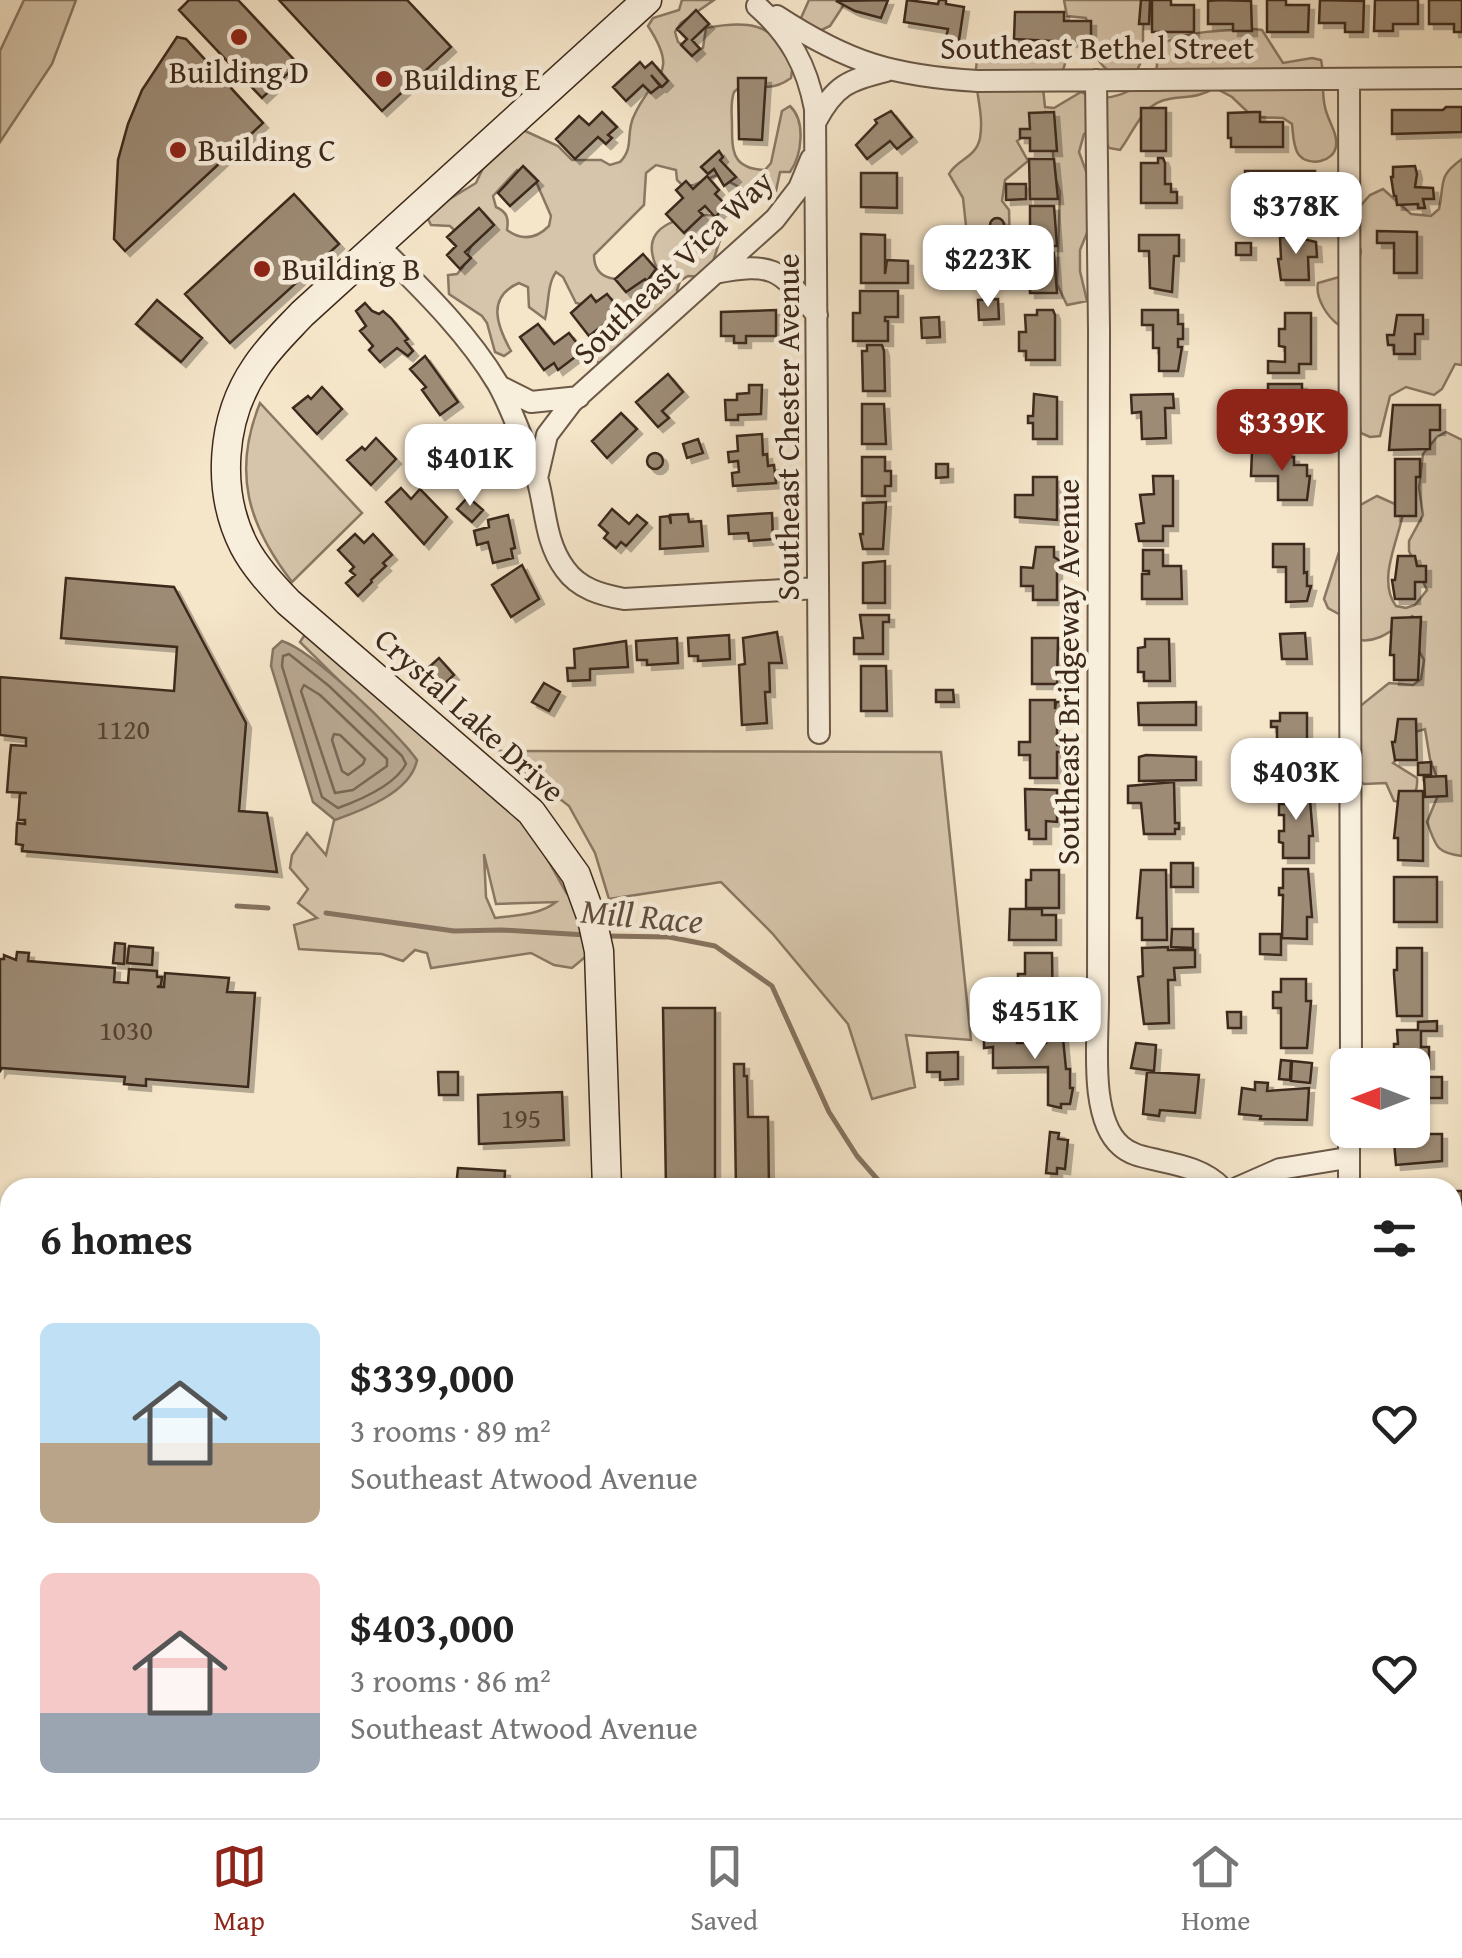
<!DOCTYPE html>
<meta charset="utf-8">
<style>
body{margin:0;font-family:"Gentium Book Plus",serif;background:#f6f6f6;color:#222;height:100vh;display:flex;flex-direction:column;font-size:38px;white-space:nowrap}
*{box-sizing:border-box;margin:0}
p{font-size:32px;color:#767676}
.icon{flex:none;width:55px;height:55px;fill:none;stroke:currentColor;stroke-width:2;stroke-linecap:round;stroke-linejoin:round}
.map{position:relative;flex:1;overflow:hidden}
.side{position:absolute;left:0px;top:1178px;width:1462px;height:642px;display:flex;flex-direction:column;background:#fff;border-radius:30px 30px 0 0;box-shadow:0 2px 8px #0004}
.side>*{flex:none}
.needle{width:65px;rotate:270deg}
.controls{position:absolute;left:1330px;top:1048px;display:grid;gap:20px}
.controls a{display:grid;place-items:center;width:100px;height:100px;border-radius:15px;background:#fff;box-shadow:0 2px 8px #0004;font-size:50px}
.price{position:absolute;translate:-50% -85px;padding:0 22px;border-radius:20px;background:#fff;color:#222;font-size:32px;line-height:65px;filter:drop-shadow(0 2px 5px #0008)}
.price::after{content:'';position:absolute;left:50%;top:60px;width:30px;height:22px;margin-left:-15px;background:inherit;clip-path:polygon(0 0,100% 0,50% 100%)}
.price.current{background:#8f2418;color:#fff}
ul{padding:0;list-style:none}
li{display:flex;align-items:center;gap:30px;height:250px;padding:0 40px}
li span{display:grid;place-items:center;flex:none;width:280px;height:200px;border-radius:15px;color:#555}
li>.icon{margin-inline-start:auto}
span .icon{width:120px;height:120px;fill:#fffc;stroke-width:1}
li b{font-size:42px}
h2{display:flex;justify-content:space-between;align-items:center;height:120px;padding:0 40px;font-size:42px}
.menu{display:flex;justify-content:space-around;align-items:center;height:140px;border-top:2px solid #e0e0e0;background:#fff;font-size:28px;color:#767676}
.menu a{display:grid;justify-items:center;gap:5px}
.menu .current{color:#8f2418}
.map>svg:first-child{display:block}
</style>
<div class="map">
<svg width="1462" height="1818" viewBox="0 0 1462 1818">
<defs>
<filter id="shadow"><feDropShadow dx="5" dy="5" stdDeviation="0" flood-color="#0004"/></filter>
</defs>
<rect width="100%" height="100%" fill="#f5e5c9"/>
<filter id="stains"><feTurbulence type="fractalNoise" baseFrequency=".002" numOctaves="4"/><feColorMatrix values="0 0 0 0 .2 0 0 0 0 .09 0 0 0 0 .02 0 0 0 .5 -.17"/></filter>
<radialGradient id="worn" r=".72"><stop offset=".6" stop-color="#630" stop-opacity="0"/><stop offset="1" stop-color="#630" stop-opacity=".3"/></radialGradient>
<!-- green -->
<path fill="#d6c5ab" stroke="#8a7763" stroke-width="2.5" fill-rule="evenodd" d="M24 0H76L52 64 0 142V51Z
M682 0H714L681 23 675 32 678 42 694 52 703 48 706 28C748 20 769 23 794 57L791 78C774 90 764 88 745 82L734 92C730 103 732 113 732 125 732 151 732 169 765 170L771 163 782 111 790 106C806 121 802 155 790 172H780L776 191C750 198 739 186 717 175L694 185 683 186 677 180 676 170 656 165 646 173 644 205 594 255C594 287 628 279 650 277L656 266C637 222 687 215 717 215L722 234 708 277 688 276 680 281 677 290 679 300 613 369C590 362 589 356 591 331L610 327 616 319 613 311 576 303 563 277 556 272C547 284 549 304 545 319L529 307 528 287 519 283C486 297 497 326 511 351L504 356 495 352 487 323 482 316 449 294 448 275 457 274 463 267 471 246 450 226 431 225 427 217 433 209 476 183 491 151 523 130 558 146 572 160H601L610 165 620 162C634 148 626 135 633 118 651 74 682 78 648 26L653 18 679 10ZM517 170 534 177 551 216 549 226C536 239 522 241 507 230 509 218 507 212 496 207L493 196Z
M809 0H847L830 26 813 34 802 29 801 18Z
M1064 0H1143V58L1133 78C1095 75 1094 51 1086 18L1067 16Z
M1253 29 1262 30 1283 63 1312 58 1321 60C1325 77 1321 92 1325 107 1327 119 1338 133 1336 146 1334 162 1309 167 1299 155 1293 148 1293 133 1292 124L1283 118 1253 117 1232 97 1215 88C1198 98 1188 96 1169 99 1142 103 1134 132 1120 150L1109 148 1101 131 1092 129 1084 134 1079 152 1090 182 1091 223 1080 250V271L1087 301 1067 305 1057 284 1060 192 1054 174 1052 130 1045 112C1033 120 1029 134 1017 141L1028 161 1005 180 1002 201 1009 210 1010 252 1019 256C1024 268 1024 274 1015 283L995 282 987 275 979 248 966 226 963 198 949 174C957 159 976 158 980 138 986 103 964 73 985 43H1035L1064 49C1070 69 1058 77 1043 88L1045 107 1054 108 1081 92C1108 107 1133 90 1156 74L1159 45C1187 30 1222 31 1253 29Z
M1462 159V365L1455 364 1442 389 1434 395 1406 387 1390 396 1380 436 1370 437 1361 433 1340 326C1327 317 1315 298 1318 283L1357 272 1361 251 1353 223 1354 213 1370 195 1383 189 1411 214 1431 216 1439 209C1445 182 1437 177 1462 159Z
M260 403 362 513 292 582C248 525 232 472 260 403Z
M1446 432 1462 440V856C1435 853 1436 845 1427 822L1441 788 1430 759 1425 729 1415 732 1407 749 1393 763 1417 778C1418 790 1415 796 1404 803L1394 801 1386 783 1364 784 1357 779 1359 707 1389 683 1413 685 1421 679 1424 660 1417 647 1421 621 1412 616C1394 629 1375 647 1352 638L1346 618 1328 608 1324 599 1339 552 1351 537 1353 509 1377 496 1404 508C1400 538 1376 579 1396 606L1406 608 1415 605 1427 590 1409 551V541L1423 515 1419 488 1423 454 1437 437Z
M310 627 506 802 532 832 567 894 582 906 590 953 572 968 554 965 531 953 431 968 427 953 415 950 403 961 382 954 299 949 294 925 317 918 298 903 308 889 290 868 292 855 307 833 326 855 336 812 409 750 300 642ZM484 854 496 904 556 902C540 915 516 915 495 918L486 897Z
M498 751 941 752 971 1040 906 1035 915 1087 872 1099 848 1024 772 933 721 882 609 899 595 853 569 806Z
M10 1726V1810H43L51 1818H0V1736Z"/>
<!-- water -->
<path fill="#b6a58e" stroke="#867360" stroke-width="2.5" d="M282 641C312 650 398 733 417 760 411 792 363 810 335 820L313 802 271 666 273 649Z"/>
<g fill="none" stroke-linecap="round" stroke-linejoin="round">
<!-- shore -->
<path stroke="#7a6754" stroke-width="2.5" d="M289 654 329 686 402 756 406 764C395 785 360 800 338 808L322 797 282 666 283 656Z
M304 685 320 695 387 759V766L353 790 335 793 301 691Z
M334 734 340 735 365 759 363 764 348 775 342 771 332 740Z"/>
<!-- stream -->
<path stroke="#867360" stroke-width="5" d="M237 906 268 908
M326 913 454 931 502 930 586 935
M607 936 669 937 715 946 772 986 829 1112 857 1156 885 1188
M1452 1438 1462 1441"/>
</g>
<!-- building -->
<path fill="#9d8b75" stroke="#3d291b" stroke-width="2.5" filter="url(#shadow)" d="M189 0H238L298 64 262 98 179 10Z
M279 0H407L451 47 382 111Z
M888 0 881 18 855 11 836 1Z
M907 0 938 4 939 0H946V4L964 7 959 40 946 38 948 29 904 22Z
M1141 0H1150L1149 24H1139Z
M1152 0H1171V5H1194V32H1152Z
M1219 0 1251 1 1252 31H1233V24H1208V1Z
M1267 0H1286V5H1309L1308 32H1267Z
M1320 0 1364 1 1363 32H1345V23H1319Z
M1375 0H1418V24H1393V31H1374Z
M1429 0H1462V32H1454V24H1429Z
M696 10 709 24 692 40 700 49 692 56 681 45 687 39 677 29Z
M1015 12H1064V21H1091V43L1014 39Z
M177 37 186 39 263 123 125 251 114 239 118 160 128 124 142 90Z
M640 62 645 68 652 62 668 81 662 87 651 75 660 86 651 93 643 85 626 101 613 87Z
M738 78H766L762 140 739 139Z
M1446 107H1462V132L1392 134V110H1443Z
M1141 108H1166V151H1141Z
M891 111 912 137 897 149 890 141 867 159 856 145 877 123 875 120Z
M602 112 617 127 608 135 612 138 606 144 598 137 575 159 556 139 579 116 589 125Z
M1054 112 1057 151H1030V138H1020V129H1030L1029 113Z
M1254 112H1260V122H1283V147H1231V138H1228V113Z
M719 151 723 157 720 160 736 177 724 186 714 169 708 174 701 167Z
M1158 158H1163L1165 163V184H1171V192H1177V203H1141V163H1158Z
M1029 159H1054L1058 199H1030Z
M523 166 538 181 510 206 498 193Z
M1415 166 1417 174 1415 187 1433 188 1434 199H1423L1425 208H1418V204L1397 205 1396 196H1394L1391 177H1393V167Z
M1245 171H1315V196H1245Z
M861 173H897V208L861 207Z
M707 176 719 190 715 194 727 206 715 217 705 206 699 211 703 215 684 233 666 214 683 198 676 190 686 181 693 189Z
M1006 184H1026V199L1006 200Z
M294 194 339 244 230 343 185 294Z
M1030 206H1054L1057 246H1030Z
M479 208 494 225 465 252 471 258 460 269 447 255 456 246 447 237Z
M990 225a7 7 0 1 1 14 0a7 7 0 1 1-14 0Z
M1289 231H1299V238L1316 242 1317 257H1308L1309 280H1281L1278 259H1281L1280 237H1289Z
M1377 231 1417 232V273H1394V243H1377Z
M861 234 885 235V274L887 260 908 261V283H861Z
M1139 235H1179V256H1174L1172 292 1150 288 1149 251H1139Z
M1236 243H1251V255H1236Z
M1030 253H1054L1057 293H1030V278H1022V269H1030Z
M643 254 656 269 647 281 645 279 626 292 615 279Z
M860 291H898V317H885V321H888V341H853V313H860Z
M607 294 621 311 589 336 571 313 591 295 596 302Z
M998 299 999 319 979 320 978 300Z
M157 300 202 338 181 362 136 324Z
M365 303 372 311 379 314 383 311 391 318 408 339 405 341 413 351 408 356 397 348 380 362 369 350 373 346 360 331 366 326 356 311Z
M776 310V336H746V343H734V336H721V312Z
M1037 310H1053L1055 315V360H1026V351H1019V332H1026L1025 315H1037Z
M1142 310H1178V324H1183V339H1178V347H1182L1178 371H1159V348H1153V325H1142Z
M1285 313H1311V364H1299V373H1268V361L1285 362V347L1279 346V329H1285Z
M1397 315H1423V334H1415V354H1394V345H1388L1387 335H1394Z
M939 317 940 337 922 338 921 318Z
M538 324 554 344 569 333 583 351 558 370 554 363 544 370 520 337Z
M867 345H882L884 351 885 391H863L862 351H867Z
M425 356 458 402 440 415 422 390 426 387 410 369Z
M668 374 683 392 662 411 669 418 658 427 636 402Z
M1268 384H1302V406H1309V431H1287V422H1268Z
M749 385H762L761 414 738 415V420H726L725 400H737V394L749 393Z
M322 387 342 409 317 434 293 408 308 396 311 399Z
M1034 394 1057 397V439H1033V423H1028V416H1033Z
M1173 394 1174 408H1165L1166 438 1142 439 1141 412 1132 413 1131 395Z
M862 404H884L886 444H862Z
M1393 405H1440V430H1430V449L1389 450Z
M621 413 637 429 607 458 592 441Z
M475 432 491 473 470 481 454 440Z
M762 434 763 455 767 454 768 466 774 465 776 483 733 486 732 473 739 472 738 461 729 462 728 452 738 451 737 436Z
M376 438 396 459 371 485 347 460 362 447 365 450Z
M698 439 703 453 687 458 683 444Z
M1252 451H1282V456L1294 457V465H1307V476H1310L1307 500H1278V476H1251Z
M647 461a8 8 0 1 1 16 0a8 8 0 1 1-16 0Z
M862 457H885V471H891V486H885V496H862Z
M1420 459V477H1416V516H1395V459Z
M936 464H948V477L936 478Z
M1153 476H1173V526H1163V541H1139L1136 524 1144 523 1140 495 1154 494Z
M1033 477H1057V520L1015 517V495H1033Z
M401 488 411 499 420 489 447 517 424 544 386 502Z
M468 497 483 510 472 522 457 509Z
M886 502 883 549H863L860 534H863V503Z
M612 509 629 524 637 515 647 523 626 546 621 542 616 548 604 538 608 533 599 525Z
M772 513 773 539 749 541 748 533 729 534 728 516Z
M688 514 689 522 701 521 703 546 660 549V517L669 516 671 524 670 515Z
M508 515 515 548 511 549 513 558 493 563 488 542 477 545 474 531 489 527 488 520Z
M355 534 364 543 373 534 392 555 383 563 386 566 371 580 372 582 358 596 346 583 355 575 350 571 354 567 338 550Z
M1273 544H1304V573L1307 572V586H1311L1307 601 1286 602V567H1273Z
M1036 547H1054V557L1062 562V566H1057V600H1033V586H1021V567L1033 568Z
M1143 550H1163V566H1181L1182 599H1142V574H1149V571H1143Z
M1398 556H1415L1417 566H1426V582H1415V599H1395L1392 580H1395Z
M885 561V603H863V563Z
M522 565 539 599 511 617 492 585Z
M66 578 174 587 246 723 239 811 267 813 277 872 22 851 23 845 16 844 17 823 25 824V820H18L20 793H27L7 792 10 754 11 745 26 746V738L0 735V677L174 691 177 647 61 638Z
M860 615H889V622H883V654H854V638H863Z
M1421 617 1418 680H1394V655H1390L1392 618Z
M777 632 782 663H769L770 692H765L767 723 742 725 739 665 745 664 743 638Z
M1305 633 1307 659H1282L1280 634Z
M729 635 730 659 698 661V656H689L688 638Z
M677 638 678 663 647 665V660H637L636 641Z
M1032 638H1058L1057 684H1032Z
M1145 639H1169L1170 681H1144V672H1138V648L1145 647Z
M626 641 628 667 590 669V680L568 681 567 668H575L574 649Z
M439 658 454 675 439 689 428 676 432 672 428 668Z
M861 666H886L887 711H861Z
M544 683 560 692 549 711 532 702Z
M936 690H953L954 702H936Z
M1030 700H1055V709L1056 702H1073V712H1057V745H1061V752H1057V778H1030V755H1019V742H1030Z
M1196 702V725H1139L1138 703Z
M1280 713H1307V758H1286V743H1277V727H1271V721H1280Z
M1398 719H1416L1417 760H1395L1392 742H1395Z
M1146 755 1196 757V780L1139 781V757Z
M1431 762V775H1418V763Z
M1446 776 1447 796 1425 797 1424 777Z
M1174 782 1175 823H1179V829H1175V834H1144L1141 803H1128V786Z
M1284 788H1309L1313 836H1309V858H1283V843L1279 842V831H1284V815H1279V804H1284Z
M1025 789 1057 790V822L1046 821V839H1029V830H1026Z
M1399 791H1423V861L1398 860V838H1394Z
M1171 863H1193V887H1171Z
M1283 869H1308L1312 917H1307V939L1282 938 1283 895H1279V888H1283Z
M1031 870H1059V908H1026V880H1031Z
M1141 870H1166L1167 940H1142V918H1137Z
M1394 877H1437V922H1394Z
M1010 909H1042V915H1056V940H1009Z
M1172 929H1193V948L1171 947Z
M1260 934H1281V955L1260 954Z
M115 943 125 944 124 964 113 963Z
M129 946 153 948 152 965 127 963Z
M1168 947V950H1195V967L1174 968 1175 980H1168L1169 1023 1144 1024 1138 977 1143 976 1142 948Z
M1397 948H1422V1016H1397L1394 974V970H1397Z
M17 952 29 953 28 961 115 968 114 982 128 983 129 969 157 971V977H162L161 985 157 987H164L165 973 229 978 227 992 255 993 248 1087 146 1079V1086L124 1084 125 1077 2 1068 0 1071V959H4V955L16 960Z
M1025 953H1052L1053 1021H1024V999H1018V974H1025Z
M1281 979H1306V1001H1311L1307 1048H1281V1008H1273V992H1281Z
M663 1008H715V1188H666Z
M1227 1012H1241V1028H1228Z
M1437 1021V1031H1421V1047H1429V1064H1421L1422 1077H1442V1098H1422L1421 1080 1412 1081V1065H1394V1044H1398L1397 1030H1418V1022Z
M984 1034H1017V1043H1046V1038H1063L1066 1069H1070V1088H1073L1070 1104H1061V1108L1048 1105V1067L993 1068V1047L984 1048Z
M1136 1043 1156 1045 1154 1071 1131 1068Z
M958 1052V1079L940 1080V1072H927V1053Z
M1281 1060 1291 1061 1290 1080 1279 1079Z
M1292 1061 1312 1063 1310 1083 1291 1081Z
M734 1064H744V1076H747L748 1117H768L769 1188H736Z
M438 1072H458V1095H439Z
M1147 1072 1199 1075 1195 1113 1160 1110 1159 1116 1143 1114Z
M1255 1082 1268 1083 1267 1091 1309 1088 1307 1120 1260 1119 1261 1116 1239 1114 1242 1088 1255 1090Z
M562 1092 564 1140 479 1144 478 1095Z
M1412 1115H1418V1134H1442V1161L1396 1165 1393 1130H1412Z
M1050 1132 1059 1133 1058 1139 1068 1140 1065 1169 1057 1168V1174L1046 1173Z
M458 1168 505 1171 504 1188H456Z
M10 1190V1248L0 1247 3 1201H9Z
M1452 1191H1462V1237H1452Z
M1452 1246H1462V1292H1452Z
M0 1270 10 1271V1349L0 1348Z
M0 1527 10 1528V1589L0 1588Z
M0 1646H10V1678L0 1673Z
M0 1693H5L6 1704H10V1730H0Z
M0 1758H10V1776L0 1777Z
M77 1810H100V1818L77 1817Z
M239 1810H292V1818H239Z
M338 1810H369V1818H345V1814H338Z
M495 1810H577V1818H495Z
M1039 1810H1092V1818H1039Z
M1112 1810H1140V1818H1112Z
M1160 1810H1188V1818H1160Z
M1208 1810H1241V1818H1208Z"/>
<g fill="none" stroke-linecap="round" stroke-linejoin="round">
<defs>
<path id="street" d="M757 6C790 35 807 66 815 109L819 733
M777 16C849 63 893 76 978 81L1462 78
M1096 80 1099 330 1098 1002C1098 1041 1089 1119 1121 1146 1131 1155 1144 1157 1157 1160 1180 1165 1205 1170 1222 1188
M1349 80 1351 1065
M816 121C835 85 849 80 886 71
M378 245C420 287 467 332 498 384 511 407 521 436 531 461 547 496 541 537 565 569 579 589 602 595 624 599L818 588
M715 273C777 261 780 271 817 315
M499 386 531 402 579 397
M538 474 547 435 572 402 775 219 799 188 811 159
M1349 1130V1188
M1237 1188 1280 1169 1347 1158
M196 1810V1818
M988 1810V1818
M1442 1810V1818"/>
<path id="secondary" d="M607 1188 599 951 592 919 576 875 531 812 288 602C272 585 255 567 244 546 216 491 221 418 256 367 269 347 286 331 302 314L647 0
M610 1810V1818"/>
<path id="highway" d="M0 1393 10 1394
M1452 1507 1462 1508"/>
</defs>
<!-- street casing -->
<use href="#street" stroke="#6b5846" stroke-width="24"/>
<!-- secondary casing -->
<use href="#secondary" stroke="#3d291b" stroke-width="31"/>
<!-- highway casing -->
<use href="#highway" stroke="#3d291b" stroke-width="41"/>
<!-- street -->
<use href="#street" stroke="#f8eedc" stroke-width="20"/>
<!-- secondary -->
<use href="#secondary" stroke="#f8eedc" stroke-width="28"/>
<!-- highway -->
<use href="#highway" stroke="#f5e5c9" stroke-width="38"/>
</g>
<!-- markers -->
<g fill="#8f2418" stroke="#f8eedc" stroke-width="4">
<circle cx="239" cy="37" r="10"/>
<circle cx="384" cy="79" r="10"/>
<circle cx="178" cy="150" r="10"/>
<circle cx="262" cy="269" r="10"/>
</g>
<g text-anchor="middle" stroke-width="9" stroke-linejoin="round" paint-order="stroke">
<!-- number labels -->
<g font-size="28" fill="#554232">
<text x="123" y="739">1120</text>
<text x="126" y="1040">1030</text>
<text x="521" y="1128">195</text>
</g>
<!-- street labels -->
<g font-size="32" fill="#3d291b" stroke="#f8eedc">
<text x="1097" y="59">Southeast Bethel Street</text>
<text transform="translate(673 267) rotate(-44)" y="11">Southeast Vica Way</text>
<text transform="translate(788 427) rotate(-90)" y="11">Southeast Chester Avenue</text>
<text transform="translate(1068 672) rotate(-90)" y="11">Southeast Bridgeway Avenue</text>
<text transform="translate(470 715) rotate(42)" y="11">Crystal Lake Drive</text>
</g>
<!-- poi labels -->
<g font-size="32" fill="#3d291b" stroke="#f8eedc" text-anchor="start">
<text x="239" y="83" text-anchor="middle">Building D</text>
<text x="404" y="90">Building E</text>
<text x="198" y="161">Building C</text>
<text x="282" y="280">Building B</text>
</g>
<!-- water labels -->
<g font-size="35" font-style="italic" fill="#614e3e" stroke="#f8eedc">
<text transform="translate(642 916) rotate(5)" y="12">Mill Race</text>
</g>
</g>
<rect width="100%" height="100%" filter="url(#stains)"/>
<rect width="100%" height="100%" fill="url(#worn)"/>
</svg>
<div class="controls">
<a><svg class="needle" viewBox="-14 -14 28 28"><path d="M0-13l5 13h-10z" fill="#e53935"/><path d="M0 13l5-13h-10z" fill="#767676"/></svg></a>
</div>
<b class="price" style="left:1296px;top:257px">$378K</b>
<b class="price" style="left:988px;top:310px">$223K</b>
<b class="price current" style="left:1282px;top:474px">$339K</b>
<b class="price" style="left:470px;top:509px">$401K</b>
<b class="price" style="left:1296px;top:823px">$403K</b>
<b class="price" style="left:1035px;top:1062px">$451K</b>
<section class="side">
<h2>6 homes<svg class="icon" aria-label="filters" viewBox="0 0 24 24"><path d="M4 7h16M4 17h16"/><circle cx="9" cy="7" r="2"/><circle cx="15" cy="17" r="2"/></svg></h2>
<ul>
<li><span style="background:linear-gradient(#bfe0f5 60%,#b9a48a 0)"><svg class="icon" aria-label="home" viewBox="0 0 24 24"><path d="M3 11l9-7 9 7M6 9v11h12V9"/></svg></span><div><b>$339,000</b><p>3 rooms · 89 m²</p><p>Southeast Atwood Avenue</p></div><svg class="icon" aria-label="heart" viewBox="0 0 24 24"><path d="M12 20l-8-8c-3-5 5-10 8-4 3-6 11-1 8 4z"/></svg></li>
<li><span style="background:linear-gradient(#f6c9c9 70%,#9aa5b1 0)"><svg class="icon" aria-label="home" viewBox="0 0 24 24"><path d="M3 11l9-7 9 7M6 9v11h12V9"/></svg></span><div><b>$403,000</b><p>3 rooms · 86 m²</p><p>Southeast Atwood Avenue</p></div><svg class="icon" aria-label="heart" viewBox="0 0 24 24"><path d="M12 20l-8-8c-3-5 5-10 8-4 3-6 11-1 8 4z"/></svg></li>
</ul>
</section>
</div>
<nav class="menu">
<a class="current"><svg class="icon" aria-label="map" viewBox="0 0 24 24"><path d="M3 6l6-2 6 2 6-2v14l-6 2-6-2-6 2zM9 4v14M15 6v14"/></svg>Map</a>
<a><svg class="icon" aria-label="saved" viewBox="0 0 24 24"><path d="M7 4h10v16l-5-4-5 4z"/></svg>Saved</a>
<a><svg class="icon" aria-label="home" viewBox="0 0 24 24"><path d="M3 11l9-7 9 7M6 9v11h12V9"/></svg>Home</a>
</nav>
